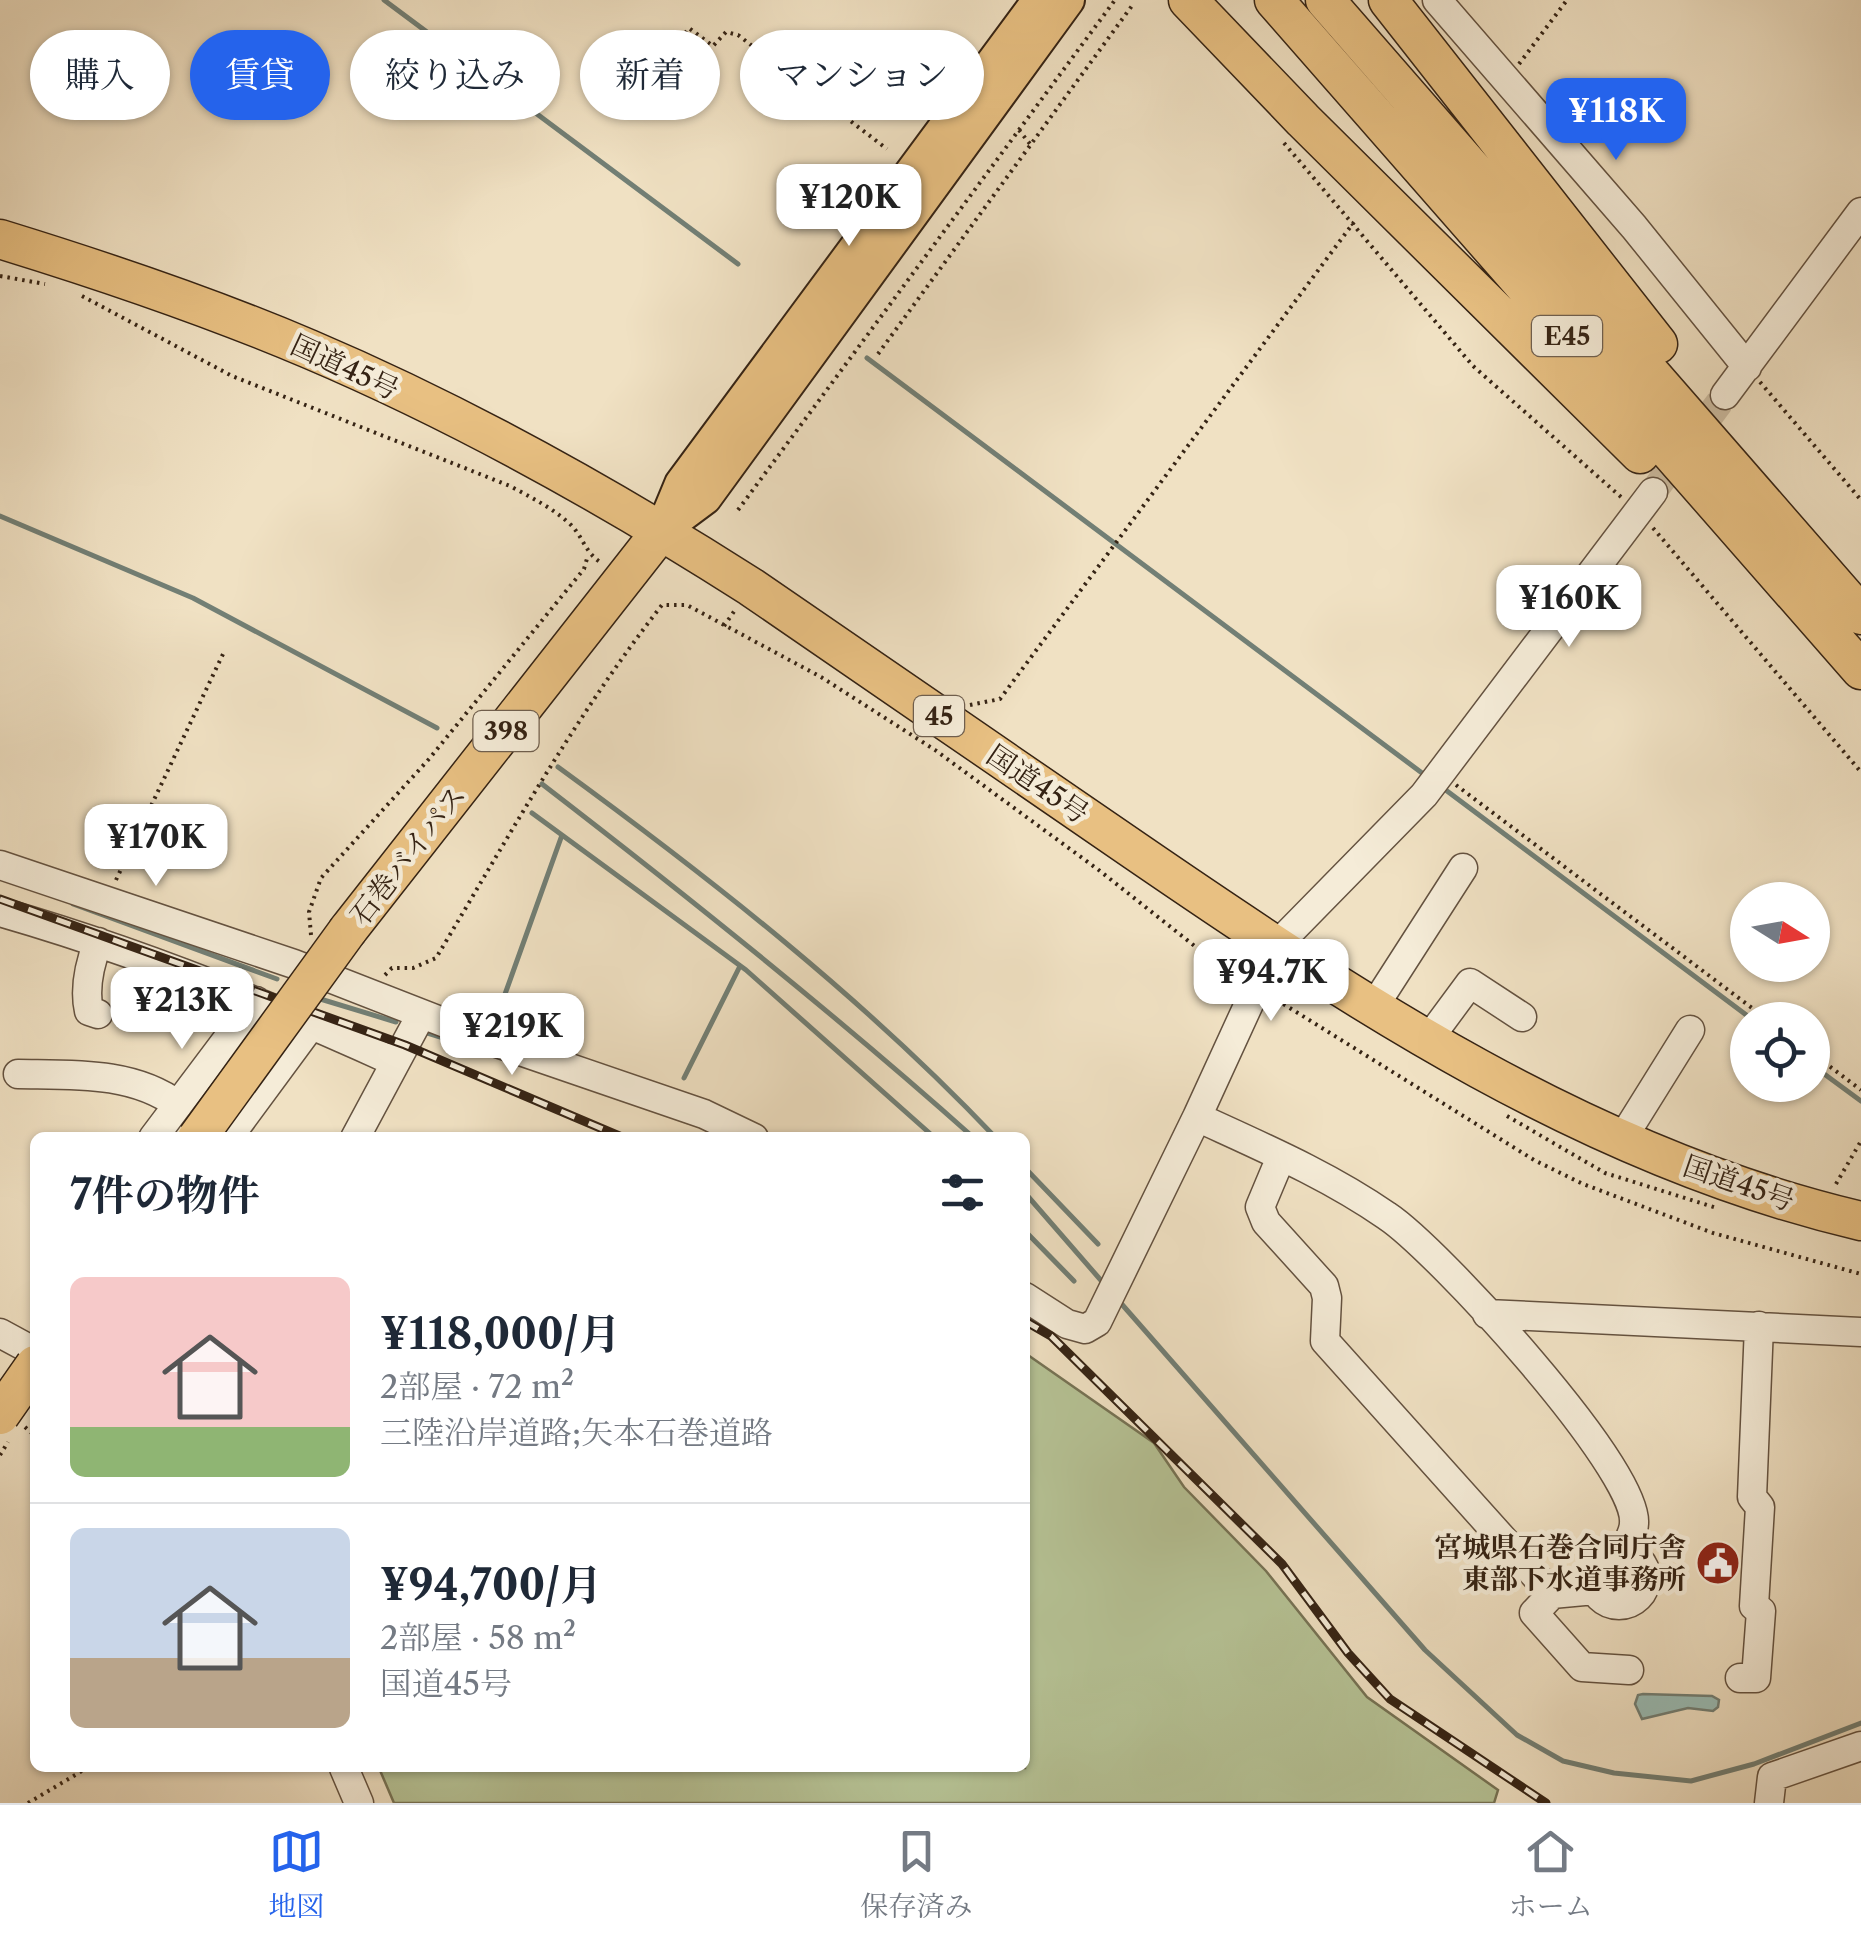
<!DOCTYPE html>
<html lang="ja">
<meta charset="utf-8">
<style>
body{margin:0;font-family:"Libre Caslon Text","Noto Serif JP",serif;background:#f2f2f3;color:#1f2937;height:100vh;display:flex;flex-direction:column;font-size:38px;white-space:nowrap}
*{box-sizing:border-box;margin:0}
p{font-size:32px;color:#747a83}
.icon{flex:none;width:55px;height:55px;fill:none;stroke:currentColor;stroke-width:2;stroke-linecap:round;stroke-linejoin:round}
.map{position:relative;flex:1;overflow:hidden}
.sheet{position:absolute;left:30px;top:1132px;width:1000px;height:640px;display:flex;flex-direction:column;background:#fff;border-radius:15px;box-shadow:0 2px 8px #0004}
.sheet>*{flex:none}
.top-card{position:absolute;left:30px;top:30px;width:1000px;height:90px;display:flex;gap:20px}
.needle{width:65px;rotate:101deg}
.tools{position:absolute;left:1730px;top:882px;display:grid;gap:20px}
.tools a{display:grid;place-items:center;width:100px;height:100px;border-radius:50%;background:#fff;box-shadow:0 2px 8px #0004;font-size:50px}
.price{position:absolute;translate:-50% -85px;padding:0 22px;border-radius:20px;background:#fff;color:#222;font-size:32px;line-height:65px;filter:drop-shadow(0 2px 5px #0008)}
.price::after{content:'';position:absolute;left:50%;top:60px;width:30px;height:22px;margin-left:-15px;background:inherit;clip-path:polygon(0 0,100% 0,50% 100%)}
.price.active{background:#2563eb;color:#fff}
ul{padding:0;list-style:none}
li{display:flex;align-items:center;gap:30px;height:250px;padding:0 40px}
li+li{border-top:2px solid #e0e1e3}
li span{display:grid;place-items:center;flex:none;width:280px;height:200px;border-radius:15px;color:#555}
li>.icon{margin-inline-start:auto}
span .icon{width:120px;height:120px;fill:#fffc;stroke-width:1}
li b{font-size:42px}
h2{display:flex;justify-content:space-between;align-items:center;height:120px;padding:0 40px;font-size:42px}
.chip{padding:0 35px;border-radius:45px;background:#fff;box-shadow:0 2px 8px #0004;font-size:35px;line-height:90px}
.chip.active{background:#2563eb;color:#fff}
.tabs{display:flex;justify-content:space-around;align-items:center;height:140px;border-top:2px solid #e0e1e3;background:#fff;font-size:28px;color:#747a83}
.tabs a{display:grid;justify-items:center;gap:5px}
.tabs .active{color:#2563eb}
.map>svg:first-child{display:block}
</style>
<div class="map">
<svg width="1861" height="1803" viewBox="0 0 1861 1803">
<rect width="100%" height="100%" fill="#f0e1c3"/>
<filter id="stains"><feTurbulence type="fractalNoise" baseFrequency=".002" numOctaves="4"/><feColorMatrix values="0 0 0 0 .2 0 0 0 0 .09 0 0 0 0 .02 0 0 0 .5 -.17"/></filter>
<radialGradient id="worn" r=".72"><stop offset=".6" stop-color="#630" stop-opacity="0"/><stop offset="1" stop-color="#630" stop-opacity=".3"/></radialGradient>
<!-- green -->
<path fill="#b6c396" stroke="#767355" stroke-width="2.5" d="M1025 1353 1154 1443 1184 1487 1266 1571 1367 1697 1498 1790 1494 1803H394L379 1768H1025Z"/>
<!-- water -->
<path fill="#9abdb6" stroke="#727f75" stroke-width="2.5" d="M1643 1694 1712 1696 1719 1700 1718 1707 1713 1711 1688 1708 1642 1719 1635 1704 1638 1695Z"/>
<g fill="none" stroke-linecap="round" stroke-linejoin="round">
<!-- stream -->
<path stroke="#727f75" stroke-width="5" d="M384 0 738 264
M867 358 1426 776
M0 516 193 598 437 728
M558 767C713 880 864 999 996 1138
M542 784C690 898 834 1013 974 1138
M1443 788 1753 1020
M532 813 746 970 935 1138
M73 904 277 979
M317 998 396 1022
M495 1022 562 835
M421 1031 463 1044
M1812 1065 1861 1101
M684 1078 740 966
M1025 1168 1098 1244
M1025 1193 1105 1285
M1025 1231 1074 1281
M1119 1301 1425 1650 1517 1735 1563 1761 1614 1773 1691 1781 1754 1764 1861 1723
M1025 1314 1040 1323"/>
<!-- minor-tunnel -->
<path stroke="#cbbba0" stroke-width="28" stroke-dasharray="28 14" stroke-linecap="butt" d="M1653 492 1725 395"/>
<defs>
<path id="minor" d="M1437 0 1634 227 1747 367
M1725 395 1861 212
M0 865 294 964 494 1042 704 1114 754 1138
M0 912C136 951 266 1003 395 1062
M1373 1008 1463 868
M98 1014 89 1011C84 989 90 963 98 942
M1431 1042 1436 1029 1470 983 1522 1017
M18 1074C72 1075 133 1071 178 1105
M1197 1117C1262 1147 1328 1175 1387 1216 1437 1249 1638 1468 1634 1523 1634 1532 1627 1544 1623 1552
M153 1138 256 1001
M228 1138 312 1024
M355 1138 421 1015
M1622 1139 1690 1030
M1281 1157 1260 1207 1266 1222 1324 1286 1327 1298 1325 1341 1552 1594 1595 1590
M1025 1297 1067 1324 1085 1329 1097 1322 1197 1117 1275 947 1424 795 1653 492
M1487 1314 1861 1332
M0 1333 35 1352
M1592 1578a27 27 0 1 1 54 0a27 27 0 1 1-54 0Z
M1552 1594 1534 1613 1582 1667 1629 1670
M1740 1678H1756L1761 1611 1754 1606 1760 1507 1752 1497 1759 1326
M344 1768 359 1803
M1769 1803 1772 1777 1861 1746"/>
<path id="major" d="M662 530 705 498 1068 0
M662 530 681 484 1039 0"/>
<path id="highway" d="M1188 0 1303 120 1640 454
M1274 0 1861 670
M1325 0 1861 615
M1388 0 1658 344
M0 239C104 271 208 306 309 349 462 414 610 497 751 587 878 674 1004 761 1131 848 1357 1003 1591 1158 1861 1221
M348 930 662 530"/>
</defs>
<!-- minor casing -->
<use href="#minor" stroke="#645240" stroke-width="31"/>
<!-- major casing -->
<use href="#major" stroke="#352314" stroke-width="36"/>
<!-- highway casing -->
<use href="#highway" stroke="#352314" stroke-width="41"/>
<!-- path -->
<path stroke="#352314" stroke-width="4" stroke-dasharray="2.5 5" stroke-linecap="butt" d="M1519 64 1567 0
M625 96 643 90 689 28 713 46 726 32 738 35 887 149
M1019 130 1030 144
M1284 143 1473 366 1621 497
M0 276 45 284
M82 296 232 376 510 486C532 498 553 508 571 525 583 537 585 552 600 562
M878 354 1134 3
M1760 382 1861 500
M738 510 1115 0
M1653 528 1861 772
M724 626 735 610
M970 705 1000 699 1354 222
M1456 785 1768 1020
M116 880 223 654
M311 935 309 912 321 878 429 759 584 569 588 555
M385 975 392 968H413L436 958C508 838 575 716 662 605H687L821 677 935 750 1100 871 1235 978
M1277 1000 1534 1160 1583 1184 1713 1233 1861 1274
M1812 1053 1861 1090
M1507 1116 1605 1173 1717 1208
M1836 1184 1861 1141
M25 1427 35 1436
M0 1455 8 1442
M28 1803 87 1768"/>
<!-- minor -->
<use href="#minor" stroke="#f5ecd8" stroke-width="28"/>
<!-- major -->
<use href="#major" stroke="#e8c082" stroke-width="32"/>
<!-- highway -->
<use href="#highway" stroke="#e8c082" stroke-width="38"/>
<defs>
<path id="rail" d="M0 899 405 1045 624 1138
M1025 1321 1051 1336 1282 1564 1348 1653 1390 1699 1546 1803"/>
</defs>
<!-- rail casing -->
<use href="#rail" stroke="#352314" stroke-width="9"/>
<!-- rail -->
<use href="#rail" stroke="#f5ecd8" stroke-width="5" stroke-dasharray="15" stroke-linecap="butt"/>
<defs>
<path id="highway-bridge" d="M197 1138 348 930
M0 1415 35 1365"/>
</defs>
<!-- highway-bridge casing -->
<use href="#highway-bridge" stroke="#352314" stroke-width="41" stroke-linecap="butt"/>
<!-- highway-bridge -->
<use href="#highway-bridge" stroke="#e8c082" stroke-width="38"/>
</g>
<!-- icons -->
<defs>
<symbol id="civic-disc" viewBox="-11 -11 22 22"><circle r="9.5" fill="#8f2418" stroke="#f5ecd8"/><path d="M-.6-6.5H3V-4.5H.6V-3L4-1V1h2V6H-6V1h2V-1L-.6-3ZM-1.2 2.5V6h2.4V2.5Z" fill="#fff"/></symbol>
</defs>
<g fill-rule="evenodd">
<use href="#civic-disc" x="1693" y="1538" width="50" height="50"/>
</g>
<g text-anchor="middle" stroke-width="9" stroke-linejoin="round" paint-order="stroke">
<!-- shield labels -->
<g fill="#f5ecd8" stroke="#6f5f4f" stroke-width="2.5">
<rect x="1532" y="316" width="70" height="40" rx="8"/>
<rect x="914" y="696" width="50" height="40" rx="8"/>
<rect x="473.5" y="711" width="65" height="40" rx="8"/>
</g>
<g font-size="25" font-weight="bold" fill="#352314">
<text x="1567" y="345">E45</text>
<text x="939" y="725">45</text>
<text x="506" y="740">398</text>
</g>
<!-- street labels -->
<g font-size="28" fill="#352314" stroke="#f5ecd8">
<text transform="translate(345 367) rotate(25)" y="10">国道45号</text>
<text transform="translate(1038 784) rotate(34)" y="10">国道45号</text>
<text transform="translate(408 855) rotate(-52)" y="10">石巻バイパス</text>
<text transform="translate(1739 1183) rotate(19)" y="10">国道45号</text>
</g>
<!-- poi labels -->
<g font-size="28" font-weight="bold" fill="#352314" stroke="#f5ecd8" text-anchor="end">
<text x="1686" y="1557">宮城県石巻合同庁舎<tspan x="1686" dy="32">東部下水道事務所</tspan></text>
</g>
</g>
<rect width="100%" height="100%" filter="url(#stains)"/>
<rect width="100%" height="100%" fill="url(#worn)"/>
</svg>
<div class="tools">
<a><svg class="needle" viewBox="-14 -14 28 28"><path d="M0-13l5 13h-10z" fill="#e53935"/><path d="M0 13l5-13h-10z" fill="#747a83"/></svg></a>
<a><svg class="icon" aria-label="locate" viewBox="0 0 24 24"><circle cx="12" cy="12" r="6"/><path d="M12 2v4M12 18v4M2 12h4M18 12h4"/></svg></a>
</div>
<b class="price active" style="left:1616px;top:163px">¥118K</b>
<b class="price" style="left:849px;top:249px">¥120K</b>
<b class="price" style="left:1569px;top:650px">¥160K</b>
<b class="price" style="left:156px;top:889px">¥170K</b>
<b class="price" style="left:1271px;top:1024px">¥94.7K</b>
<b class="price" style="left:182px;top:1052px">¥213K</b>
<b class="price" style="left:512px;top:1078px">¥219K</b>
<div class="top-card">
<a class="chip">購入</a>
<a class="chip active">賃貸</a>
<a class="chip">絞り込み</a>
<a class="chip">新着</a>
<a class="chip">マンション</a>
</div>
<section class="sheet">
<h2>7件の物件<svg class="icon" aria-label="filters" viewBox="0 0 24 24"><path d="M4 7h16M4 17h16"/><circle cx="9" cy="7" r="2"/><circle cx="15" cy="17" r="2"/></svg></h2>
<ul>
<li><span style="background:linear-gradient(#f6c9c9 75%,#8fb573 0)"><svg class="icon" aria-label="home" viewBox="0 0 24 24"><path d="M3 11l9-7 9 7M6 9v11h12V9"/></svg></span><div><b>¥118,000/月</b><p>2部屋 · 72 m²</p><p>三陸沿岸道路;矢本石巻道路</p></div></li>
<li><span style="background:linear-gradient(#c9d6e8 65%,#b9a48a 0)"><svg class="icon" aria-label="home" viewBox="0 0 24 24"><path d="M3 11l9-7 9 7M6 9v11h12V9"/></svg></span><div><b>¥94,700/月</b><p>2部屋 · 58 m²</p><p>国道45号</p></div></li>
</ul>
</section>
</div>
<nav class="tabs">
<a class="active"><svg class="icon" aria-label="map" viewBox="0 0 24 24"><path d="M3 6l6-2 6 2 6-2v14l-6 2-6-2-6 2zM9 4v14M15 6v14"/></svg>地図</a>
<a><svg class="icon" aria-label="saved" viewBox="0 0 24 24"><path d="M7 4h10v16l-5-4-5 4z"/></svg>保存済み</a>
<a><svg class="icon" aria-label="home" viewBox="0 0 24 24"><path d="M3 11l9-7 9 7M6 9v11h12V9"/></svg>ホーム</a>
</nav>
